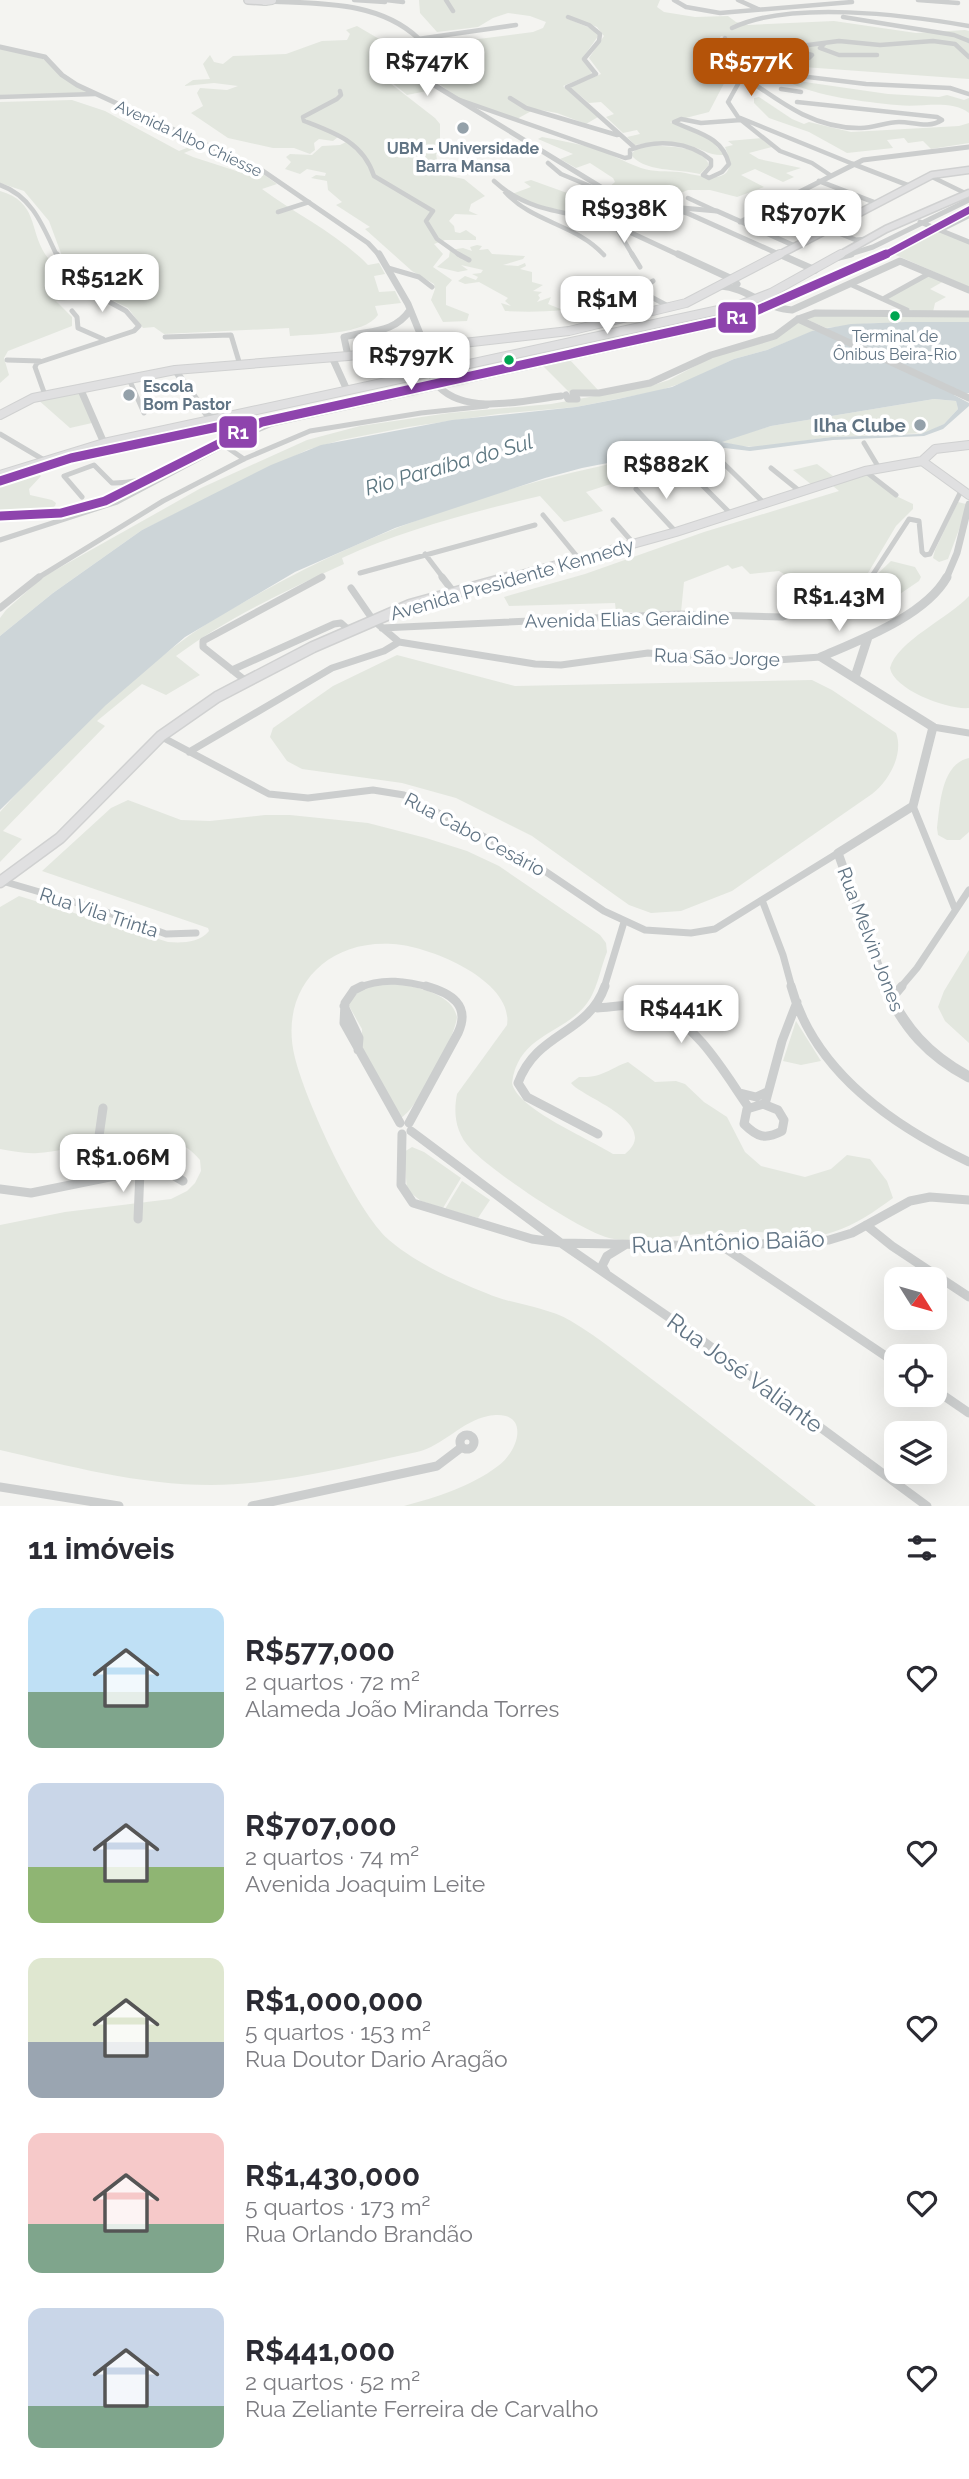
<!DOCTYPE html>
<html lang="pt">
<meta charset="utf-8">
<style>
body{margin:0;font-family:Raleway,sans-serif;background:#f7f7f7;color:#2b2b33;height:100vh;display:flex;flex-direction:column;font-size:26px;white-space:nowrap}
*{box-sizing:border-box;margin:0}
p{font-size:23px;color:#7c7c81}
.icon{flex:none;width:38px;height:38px;fill:none;stroke:currentColor;stroke-width:2;stroke-linecap:round;stroke-linejoin:round}
.map{position:relative;height:1506px;overflow:hidden}
.side{display:flex;flex-direction:column;background:#fff;flex:1}
.side>*{flex:none}
.needle{width:46px;rotate:127deg}
.fabs{position:absolute;left:884px;top:1267px;display:grid;gap:14px}
.fabs a{display:grid;place-items:center;width:63px;height:63px;border-radius:14px;background:#fff;box-shadow:0 7px 28px #0002;font-size:35px}
.price{position:absolute;translate:-50% -60px;padding:0 16px;border-radius:14px;background:#fff;color:#222;font-size:23px;line-height:46px;filter:drop-shadow(0 2px 4px #0008)}
.price::after{content:'';position:absolute;left:50%;top:42px;width:21px;height:16px;margin-left:-10px;background:inherit;clip-path:polygon(0 0,100% 0,50% 100%)}
.price.on{background:#b45309;color:#fff}
ul{padding:0;list-style:none}
li{display:flex;align-items:center;gap:21px;height:175px;padding:0 28px}
li span{display:grid;place-items:center;flex:none;width:196px;height:140px;border-radius:14px;color:#555}
li>.icon{margin-inline-start:auto}
span .icon{width:84px;height:84px;fill:#fffc;stroke-width:1}
li b{font-size:30px}
h2{display:flex;justify-content:space-between;align-items:center;height:84px;padding:0 28px;font-size:30px}
.map>svg:first-child{display:block}
</style>
<div class="map">
<svg width="969" height="1506" viewBox="0 0 969 1506">
<rect width="100%" height="100%" fill="#f4f4f1"/>
<!-- green -->
<path fill="#e3e7df" d="M419 0H660L657 7 664 12 695 17 728 16 736 22 748 25 834 21 916 33 965 30 969 31V79L748 63 734 55 736 40 721 36 715 47 716 58 730 72 709 112 670 122 711 140 724 155C709 156 701 148 687 145 669 142 653 142 635 145L627 137 640 134 637 130 623 133 606 117 614 114 601 102 589 103 570 87 601 74 589 58 604 36 597 27 568 16 566 18 590 28 599 35 584 56 592 74 563 86 598 117 586 124 557 113 535 109 515 120 456 97 424 72 423 62H433L436 51 455 42 533 32 543 28 546 22 530 16 508 13 493 18 478 27 437 32 420 13Z
M357 26 386 43 397 45 415 41 417 73 413 74 432 90 407 95 389 80 412 74 386 80 435 118 440 124V138L447 148 436 154 437 160 428 172 464 179 485 196 471 204 469 211 478 215 455 214 449 221 454 226 455 232 460 233 466 230 476 237V240H445L434 244 443 254 433 267 452 280 446 287V305L469 314 467 321 443 322 431 300 435 289 434 284 412 271 365 229 370 227 336 205 342 202 328 190 327 181 311 178 316 175 325 176 326 173 307 169 300 174 285 169 291 162 286 157 290 154 312 155 322 146 340 145 346 142 338 137 333 141 319 139 314 143 315 150 310 154 294 148H273L228 138 191 113 203 106 197 93 200 88 227 90 238 86 214 83 184 86 193 80 210 79 203 64 210 55 214 62 223 64 233 56 286 54 322 41 347 40 350 34 346 30Z
M0 48 43 59 91 93 0 95Z
M791 80 888 94 939 97 947 95 964 100 969 98V113C950 99 922 108 897 105 864 102 816 96 788 82Z
M759 97 792 119 804 124 809 122 851 132 959 126 969 123V143L931 149 923 141 908 143 904 138 887 140 893 148 847 153 809 132 769 118 754 103V98Z
M72 100 105 111 179 151 197 144 201 146 184 153 193 157 255 177 263 174 277 184 262 189C297 215 338 234 368 265L379 263 385 274 374 276 379 292 395 291 401 303 375 306 378 315C364 335 314 334 290 336L289 328 164 334 154 327 143 328 128 308 104 296 93 273 62 256 49 221 24 191 0 183V102Z
M542 137C558 140 574 143 590 147 608 152 624 162 641 168 653 172 666 171 679 172 700 175 743 190 725 147L733 145 728 141 762 138 772 147 749 153 759 159 801 168 786 173 794 177 783 182 755 169 741 175 764 187 737 197 710 190H688L657 202 608 188 615 182 613 178 590 163 576 168 560 159 573 154 538 139Z
M655 146C671 146 703 147 709 165L700 174C680 169 641 172 631 154L638 148Z
M531 180 570 194 566 199V211H551L512 194 531 187 524 182Z
M0 191C38 202 29 229 45 254 57 273 79 265 95 294L80 299 56 301 72 317V326L8 351 4 358 9 375 0 383Z
M935 228 969 242V287L889 252Z
M477 245 482 246 479 250 488 249 492 254 525 256 523 259 503 265 518 266 525 263 526 266 520 269 532 272V282L543 285 533 291 542 292 538 295 540 298 537 302 551 297 548 304 563 310C543 312 524 312 505 311L501 303 511 306 505 301 508 298 479 282 465 284 458 281 465 276 476 280 478 277 472 274 481 273 483 270 461 265 468 270 458 272 437 267 449 257 450 250 463 248 472 251 470 247Z
M929 275 944 281 930 289 946 297 935 303 933 312 913 311 885 299Z
M815 315 969 316V322L874 323 826 328 804 318Z
M798 322 816 330 767 350 734 359 685 382 658 391 576 407 498 414 408 427 341 440 307 450 142 530 53 593 0 636V618L6 610 43 577 201 488 307 440 360 426 449 413 551 404 650 386 669 380 710 358 774 339Z
M570 360 598 390 570 393 543 366Z
M79 390 92 423 70 428 36 398Z
M934 399 956 401 958 409 944 424 926 433 832 437 759 447 736 446 721 441 771 426Z
M640 458 650 459 651 464 636 476 586 492 603 511 564 522 540 496C473 512 405 529 342 558L344 564C287 590 227 618 176 656L200 675 166 695 142 684 97 721 105 726 3 831 22 839 0 862V812C56 749 121 685 190 635 211 620 235 607 258 594 376 528 507 483 640 458Z
M817 464 833 476 812 485 793 470Z
M28 472H37L41 476 29 489 30 495 52 500 56 503 55 506 46 512 0 514V483Z
M867 473 894 495 913 504V509L896 526 868 573 823 598 779 571 750 574 742 566 732 569 728 565 684 582 681 612H616L615 603 509 606 504 597 585 574 704 532 839 491 833 486Z
M958 502 966 504V511L948 559 939 562 933 558 935 550Z
M891 561 915 567 921 577 919 581 891 600 837 623 811 613 867 584Z
M969 596V708C948 710 894 690 890 668 897 641 949 618 969 596Z
M397 655 515 686 812 680 832 690 896 733C904 754 889 781 872 794L732 891 681 911 651 913 629 905 532 836 456 798 402 783 302 769 287 761 270 737 273 728 333 686Z
M969 758V832L960 840H947L938 835 937 828C940 805 941 764 969 758Z
M128 800 181 820 210 821 265 815H290L368 823 426 838 467 851 499 866 600 935 606 943 607 952C600 969 597 993 584 1007 561 1034 518 1036 512 1083 517 1109 590 1139 613 1154H625C663 1123 581 1097 571 1083L579 1077C603 1078 608 1069 628 1062L655 1082 676 1081 685 1084 704 1102 727 1117 745 1152 761 1166 805 1177 831 1169 847 1155 870 1159 887 1181 893 1198C875 1211 856 1225 833 1232 810 1240 783 1234 759 1232 729 1231 698 1234 668 1237 649 1239 628 1243 609 1238 580 1231 491 1171 470 1148 456 1133 453 1114 457 1094L507 1025C514 981 430 946 393 944 325 939 278 991 295 1058 306 1102 356 1211 389 1240 416 1263 453 1280 486 1293 513 1305 545 1306 571 1321 601 1339 629 1362 657 1383 710 1423 763 1465 816 1506H404C437 1497 470 1487 498 1466 521 1449 530 1408 488 1416 462 1421 443 1446 417 1452 350 1466 280 1485 211 1485 139 1485 69 1466 0 1450V1225L65 1212 171 1199 187 1191 195 1183 201 1171 200 1160C161 1112 88 1150 38 1153 25 1154 13 1151 0 1149V907L19 896 168 942C182 943 199 943 209 931L208 928 42 871 111 808Z
M969 950V1043L945 1021 938 1007 944 991Z
M402 984C421 989 452 994 457 1017 456 1035 415 1114 400 1118L362 1047V1029L349 1006C352 983 384 984 402 984Z
M796 1021 821 1061 801 1065 783 1061Z
M412 1147 424 1152 461 1178 443 1208 421 1201 407 1190 404 1152Z
M462 1181 490 1200 478 1218 445 1209Z"/>
<!-- water -->
<path fill="#cdd5d8" fill-rule="evenodd" d="M906 322H969V393L954 395 969 403V406L943 429 924 436 833 440 750 451 708 446 664 452 582 468 545 478 395 528 295 572 185 637 106 705 0 810V636L53 593 142 530 271 465 321 445 452 420 576 407 618 399 672 387 734 359 767 350 812 331 851 324ZM934 399 956 401 958 409 944 424 921 434 832 437 749 447 722 442 771 426Z"/>
<g fill="none" stroke-linecap="round" stroke-linejoin="round">
<defs>
<path id="secondary-far2" d="M777 256 932 175 969 170
M838 256 886 229 969 193"/>
<path id="secondary-far1" d="M0 415 33 398 175 370 348 356 569 331 686 303 780 254
M922 461 969 495
M0 475 104 443 737 306 771 293 841 254
M506 579 676 532 865 471 922 461 935 449 969 445"/>
<path id="secondary" d="M0 882 60 838 161 736 217 697 313 647 410 605 512 577"/>
<path id="primary" d="M248 0 265 1"/>
<path id="motorway" d="M265 1 272 0"/>
</defs>
<!-- secondary-far2 casing -->
<use href="#secondary-far2" stroke="#d0d1d1" stroke-width="9"/>
<!-- secondary-far1 casing -->
<use href="#secondary-far1" stroke="#d0d1d1" stroke-width="10"/>
<!-- secondary casing -->
<use href="#secondary" stroke="#d0d1d1" stroke-width="13"/>
<!-- primary casing -->
<use href="#primary" stroke="#cfd0d0" stroke-width="10"/>
<!-- motorway casing -->
<use href="#motorway" stroke="#d0d2d1" stroke-width="10"/>
<!-- minor-far3 -->
<path stroke="#cccece" stroke-width="4.5" d="M354 0 385 2
M386 0 403 2
M446 0 453 11
M674 0 686 7 720 13 852 2
M738 0 758 9
M918 0 958 3
M568 17 589 25 600 34 599 41 584 59 596 74 567 87 634 147
M843 17 954 35 969 41
M732 28C790 0 906 15 969 26
M725 38 720 51 742 65
M418 39 516 25
M824 44 820 48 839 55H877
M739 63 809 58 812 55 785 48 839 41 880 45 933 41 955 44 969 57
M749 70 866 84 950 88 969 94
M743 75 728 102 738 117 853 164
M743 76C780 102 814 129 861 128 874 128 886 122 899 122 914 122 928 129 942 120L937 117 797 102
M781 89 801 92
M340 91 341 95 337 99 303 117 304 121C335 133 363 142 374 176L433 211 426 221 437 239 461 256
M0 97 95 94
M510 98 526 108 617 135
M457 99 625 158 630 157V150C656 139 689 141 711 160V166L703 175 709 178 722 172 729 164C722 136 697 133 674 122L681 119 701 123 741 120 780 151 812 163 830 175
M548 163 561 174 597 189 600 197
M930 176 967 194
M494 181C524 209 559 212 599 219
M0 185C32 196 43 226 57 256
M505 192C533 223 576 224 604 255
M688 198 716 211
M278 212 309 202
M616 227 633 256
M941 230 969 216"/>
<!-- minor-far2 -->
<path stroke="#cccece" stroke-width="5" d="M458 254 469 260
M632 254 640 267
M388 268 419 277 432 287
M653 281 638 290 670 307
M852 285 907 310 903 313
M883 299 930 273
M72 311 77 317 78 328 103 339
M165 337 231 335 240 365
M7 360 40 361
M129 379 144 413
M45 395 35 367 37 363 134 331 139 326 126 311 102 298 88 275 59 259 57 254
M0 434 44 460
M864 443 879 468
M714 454 766 505
M677 460 732 515
M771 468 802 493
M865 471 896 495
M636 489 676 532
M82 497 64 476 94 465 112 483C153 484 185 462 219 442L244 459
M543 515 580 560
M613 520 634 544
M0 540 117 502 236 439 272 424 711 327 774 307
M425 554 444 579
M360 573 535 525
M36 579 163 501 244 459 310 431 421 413 487 406
M319 579 322 577
M870 579 909 519 919 521 922 552 925 555 930 554 961 491"/>
<!-- minor-far1 -->
<path stroke="#cccece" stroke-width="7" d="M442 577 455 594
M351 588 373 620 399 642 535 664 561 665 648 653 746 662 821 657
M0 608 39 577
M382 628 679 614 783 617 808 610 871 577
M232 670 334 624 341 623 350 631
M246 681 203 647V641L322 577
M933 727 969 733
M160 736 269 794 308 798 373 790 404 795 527 859 604 911 645 930 691 933 715 929 838 853
M189 752 332 668 384 651 399 642
M913 806 955 909
M2 881 98 909 166 934 196 933
M762 900 783 955 792 988
M358 988C383 977 407 981 432 988
M604 988 624 922
M900 988 917 968 969 890"/>
<!-- minor -->
<path stroke="#cccece" stroke-width="9" d="M362 986 354 990 345 1003 344 1023 400 1123
M791 986C814 1072 893 1126 969 1162
M891 999 902 986
M344 1006 359 1038 358 1050
M597 1008C616 1007 638 1002 657 1009 698 1024 725 1074 749 1108
M740 1093 756 1097 767 1092
M763 1104 778 1110 784 1120 782 1131C765 1140 757 1137 744 1124L747 1109Z
M765 1104 782 1041 797 1002
M103 1108 99 1136 112 1176
M409 1123 458 1033C471 1005 451 993 426 986
M411 1131 561 1243 699 1338 927 1506
M402 1134 401 1185 413 1203 532 1239 561 1243 722 1246 829 1240 852 1233 910 1201 930 1197 969 1200
M598 1134 527 1097 518 1083C537 1031 588 1035 605 986
M0 1189 31 1193 159 1167 183 1181
M138 1219 140 1171
M866 1225 892 1246 969 1297
M722 1246 896 1363
M606 1273 602 1266 607 1256 625 1245
M934 1389 969 1413
M460 1442a7 7 0 1 1 14 0a7 7 0 1 1-14 0Z
M0 1487 119 1506
M252 1506 437 1466 462 1447"/>
<!-- tertiary-far3 -->
<path stroke="#cccece" stroke-width="5" d="M265 1C318 4 377 0 418 38L419 68 426 80 604 189 687 213 783 256
M0 47 45 57 62 75 77 85 263 171 368 243 380 256
M853 164 910 186
M819 181 876 203
M611 192 602 194 592 210 595 216 681 256
M682 208 717 211 795 246
M740 222 863 160 969 147
M920 222 969 242
M829 229 856 240 867 239
M844 256 873 247 969 200"/>
<!-- tertiary-far2 -->
<path stroke="#cccece" stroke-width="7" d="M379 254 408 304 436 373
M678 254 732 279 737 284
M779 254 815 270
M839 257 851 254
M721 286C747 288 766 309 792 310L900 261 969 290
M798 319 969 398
M348 356 344 337C369 330 394 334 410 310
M332 357 347 390
M175 370 208 416 220 418
M80 388 104 443
M573 393H599L650 383 711 355 775 336 798 319 815 313 969 314
M566 395 568 399H577
M946 579 957 553 969 504"/>
<!-- tertiary-far1 -->
<path stroke="#cccece" stroke-width="9" d="M821 657 933 727 913 806 838 853 886 988
M821 657C860 640 925 616 947 577
M855 677 868 637"/>
<!-- tertiary -->
<path stroke="#cccece" stroke-width="11" d="M885 986C904 1028 928 1055 969 1077"/>
<!-- secondary-far2 -->
<use href="#secondary-far2" stroke="#e0e0e1" stroke-width="6"/>
<!-- secondary-far1 -->
<use href="#secondary-far1" stroke="#e0e0e1" stroke-width="8"/>
<!-- secondary -->
<use href="#secondary" stroke="#e0e0e1" stroke-width="10"/>
<!-- primary -->
<use href="#primary" stroke="#e0e0e1" stroke-width="7"/>
<!-- motorway -->
<use href="#motorway" stroke="#e0e0e1" stroke-width="8"/>
<!-- tertiary-bridge -->
<path stroke="#cccece" stroke-width="7" d="M422 347C427 360 429 377 439 387 468 416 525 400 561 396"/>
<defs>
<path id="rail-1-far1" d="M883 256 969 210"/>
<path id="rail-1" d="M0 481 71 458 236 423
M0 516 61 513 105 501 262 422 744 316 886 254"/>
</defs>
<!-- rail-1-far1 casing -->
<use href="#rail-1-far1" stroke="#fff" stroke-width="10"/>
<!-- rail-1 casing -->
<use href="#rail-1" stroke="#fff" stroke-width="13"/>
<!-- rail-1-far1 -->
<use href="#rail-1-far1" stroke="#8e44ad" stroke-width="7"/>
<!-- rail-1 -->
<use href="#rail-1" stroke="#8e44ad" stroke-width="9"/>
</g>
<!-- markers -->
<g fill="#94a1aa" stroke="#fff" stroke-width="2.5">
<circle cx="463" cy="128" r="7"/>
<circle cx="129" cy="395" r="7"/>
<circle cx="920" cy="425" r="7"/>
</g>
<g fill="#00a651" stroke="#fff" stroke-width="2.5">
<circle cx="895" cy="316" r="6"/>
<circle cx="509" cy="360" r="6"/>
</g>
<g text-anchor="middle" stroke-width="7" stroke-linejoin="round" paint-order="stroke">
<!-- far-street labels -->
<g font-size="16" fill="#617484" stroke="#fff">
<text transform="translate(189 138) rotate(25)" y="6">Avenida Albo Chiesse</text>
</g>
<!-- far-poi labels -->
<g font-size="16" font-weight="bold" fill="#617484" stroke="#fff">
<text x="463" y="154">UBM - Universidade<tspan x="463" dy="18">Barra Mansa</tspan></text>
<text x="143" y="392" text-anchor="start">Escola<tspan x="143" dy="18">Bom Pastor</tspan></text>
</g>
<!-- far-bus labels -->
<g font-size="16" fill="#617484" stroke="#fff">
<text x="895" y="342">Terminal de<tspan x="895" dy="18">Ônibus Beira-Rio</tspan></text>
</g>
<!-- poi labels -->
<g font-size="19" font-weight="bold" fill="#617484" stroke="#fff" text-anchor="end">
<text x="906" y="432">Ilha Clube</text>
</g>
<!-- street labels -->
<g font-size="19" fill="#617484" stroke="#fff">
<text transform="translate(512 579) rotate(-16)" y="7">Avenida Presidente Kennedy</text>
<text transform="translate(627 619) rotate(-1)" y="7">Avenida Elias Geraidine</text>
<text transform="translate(717 657) rotate(2)" y="7">Rua São Jorge</text>
<text transform="translate(475 834) rotate(28)" y="7">Rua Cabo Cesário</text>
<text transform="translate(99 912) rotate(18)" y="7">Rua Vila Trinta</text>
<text transform="translate(871 939) rotate(69)" y="7">Rua Melvin Jones</text>
</g>
<!-- water labels -->
<g font-size="21" font-style="italic" fill="#5d7781" stroke="#fff">
<text transform="translate(449 465) rotate(-16)" y="7">Rio Paraíba do Sul</text>
</g>
<!-- near-street labels -->
<g font-size="23" fill="#617484" stroke="#fff">
<text transform="translate(728 1242) rotate(-2)" y="8">Rua Antônio Baião</text>
<text transform="translate(745 1373) rotate(36)" y="8">Rua José Valiante</text>
</g>
</g>
<g stroke="#fff" stroke-width="2.5">
<rect x="717" y="301" width="40" height="33" rx="7" fill="#8e44ad"/>
<rect x="218" y="415" width="40" height="34" rx="7" fill="#8e44ad"/>
</g>
<g font-size="19" text-anchor="middle" font-weight="bold" fill="#fff">
<text x="737" y="324">R1</text>
<text x="238" y="439">R1</text>
</g>
</svg>
<div class="fabs">
<a><svg class="needle" viewBox="-14 -14 28 28"><path d="M0-13l5 13h-10z" fill="#e53935"/><path d="M0 13l5-13h-10z" fill="#7c7c81"/></svg></a>
<a><svg class="icon" aria-label="locate" viewBox="0 0 24 24"><circle cx="12" cy="12" r="6"/><path d="M12 2v4M12 18v4M2 12h4M18 12h4"/></svg></a>
<a><svg class="icon" aria-label="layers" viewBox="0 0 24 24"><path d="M12 4l9 5-9 5-9-5zM3 14l9 5 9-5"/></svg></a>
</div>
<b class="price" style="left:427px;top:98px">R$747K</b>
<b class="price on" style="left:751px;top:98px">R$577K</b>
<b class="price" style="left:624px;top:245px">R$938K</b>
<b class="price" style="left:803px;top:250px">R$707K</b>
<b class="price" style="left:102px;top:314px">R$512K</b>
<b class="price" style="left:607px;top:336px">R$1M</b>
<b class="price" style="left:411px;top:392px">R$797K</b>
<b class="price" style="left:666px;top:501px">R$882K</b>
<b class="price" style="left:839px;top:633px">R$1.43M</b>
<b class="price" style="left:681px;top:1045px">R$441K</b>
<b class="price" style="left:123px;top:1194px">R$1.06M</b>
</div>
<section class="side">
<h2>11 imóveis<svg class="icon" aria-label="filters" viewBox="0 0 24 24"><path d="M4 7h16M4 17h16"/><circle cx="9" cy="7" r="2"/><circle cx="15" cy="17" r="2"/></svg></h2>
<ul>
<li><span style="background:linear-gradient(#bfe0f5 60%,#7fa58c 0)"><svg class="icon" aria-label="home" viewBox="0 0 24 24"><path d="M3 11l9-7 9 7M6 9v11h12V9"/></svg></span><div><b>R$577,000</b><p>2 quartos · 72 m²</p><p>Alameda João Miranda Torres</p></div><svg class="icon" aria-label="heart" viewBox="0 0 24 24"><path d="M12 20l-8-8c-3-5 5-10 8-4 3-6 11-1 8 4z"/></svg></li>
<li><span style="background:linear-gradient(#c9d6e8 60%,#8fb573 0)"><svg class="icon" aria-label="home" viewBox="0 0 24 24"><path d="M3 11l9-7 9 7M6 9v11h12V9"/></svg></span><div><b>R$707,000</b><p>2 quartos · 74 m²</p><p>Avenida Joaquim Leite</p></div><svg class="icon" aria-label="heart" viewBox="0 0 24 24"><path d="M12 20l-8-8c-3-5 5-10 8-4 3-6 11-1 8 4z"/></svg></li>
<li><span style="background:linear-gradient(#dfe7d0 60%,#9aa5b1 0)"><svg class="icon" aria-label="home" viewBox="0 0 24 24"><path d="M3 11l9-7 9 7M6 9v11h12V9"/></svg></span><div><b>R$1,000,000</b><p>5 quartos · 153 m²</p><p>Rua Doutor Dario Aragão</p></div><svg class="icon" aria-label="heart" viewBox="0 0 24 24"><path d="M12 20l-8-8c-3-5 5-10 8-4 3-6 11-1 8 4z"/></svg></li>
<li><span style="background:linear-gradient(#f6c9c9 65%,#7fa58c 0)"><svg class="icon" aria-label="home" viewBox="0 0 24 24"><path d="M3 11l9-7 9 7M6 9v11h12V9"/></svg></span><div><b>R$1,430,000</b><p>5 quartos · 173 m²</p><p>Rua Orlando Brandão</p></div><svg class="icon" aria-label="heart" viewBox="0 0 24 24"><path d="M12 20l-8-8c-3-5 5-10 8-4 3-6 11-1 8 4z"/></svg></li>
<li><span style="background:linear-gradient(#c9d6e8 70%,#7fa58c 0)"><svg class="icon" aria-label="home" viewBox="0 0 24 24"><path d="M3 11l9-7 9 7M6 9v11h12V9"/></svg></span><div><b>R$441,000</b><p>2 quartos · 52 m²</p><p>Rua Zeliante Ferreira de Carvalho</p></div><svg class="icon" aria-label="heart" viewBox="0 0 24 24"><path d="M12 20l-8-8c-3-5 5-10 8-4 3-6 11-1 8 4z"/></svg></li>
</ul>
</section>
